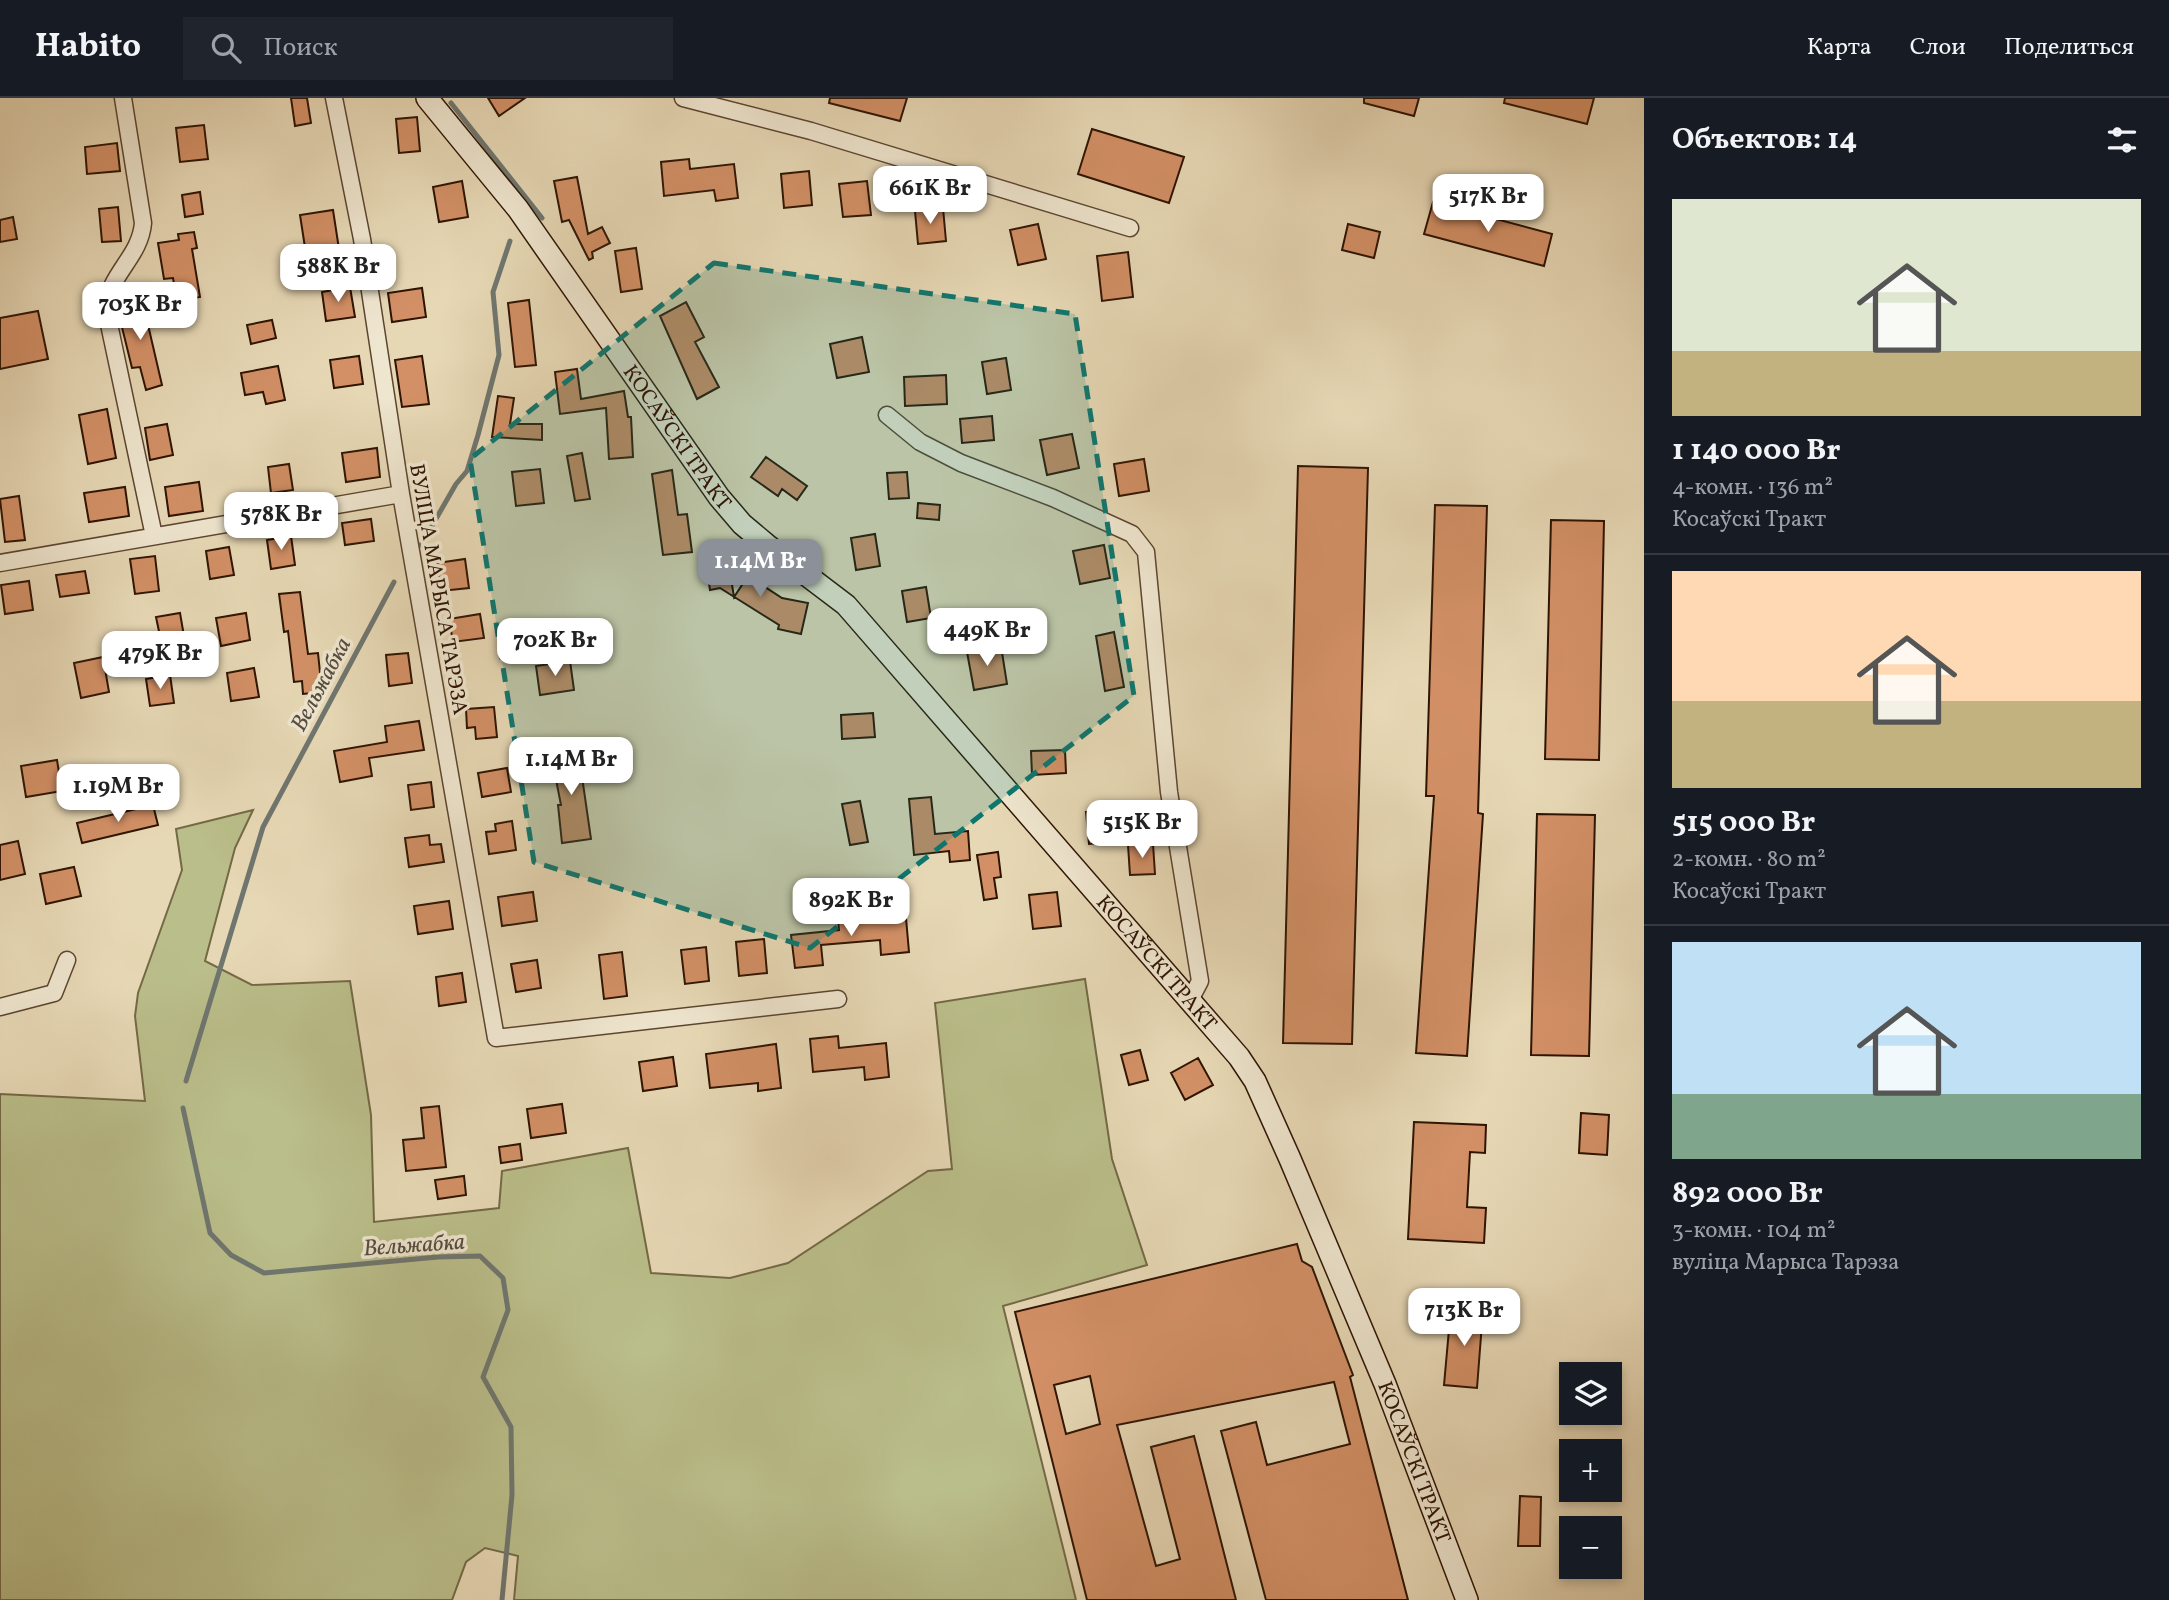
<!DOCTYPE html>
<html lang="ru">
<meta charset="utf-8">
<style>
body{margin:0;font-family:Vollkorn,serif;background:#20242c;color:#f1f3f6;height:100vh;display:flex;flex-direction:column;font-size:26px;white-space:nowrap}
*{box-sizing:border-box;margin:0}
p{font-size:23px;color:#9ea1a6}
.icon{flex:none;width:38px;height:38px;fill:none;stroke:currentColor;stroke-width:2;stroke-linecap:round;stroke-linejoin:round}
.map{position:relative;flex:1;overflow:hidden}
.sheet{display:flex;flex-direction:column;background:#171b24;width:525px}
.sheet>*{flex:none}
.tools{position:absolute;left:1559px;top:1264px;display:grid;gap:14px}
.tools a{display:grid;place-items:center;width:63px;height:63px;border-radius:0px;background:#171b24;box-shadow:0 4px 10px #0003;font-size:35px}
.price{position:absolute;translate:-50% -60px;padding:0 16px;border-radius:14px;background:#fff;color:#222;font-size:23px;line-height:46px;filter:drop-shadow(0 2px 4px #0008)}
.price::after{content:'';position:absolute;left:50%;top:42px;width:21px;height:16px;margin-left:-10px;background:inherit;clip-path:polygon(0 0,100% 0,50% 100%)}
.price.on{background:#8c9099;color:#fff}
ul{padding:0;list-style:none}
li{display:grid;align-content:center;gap:14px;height:371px;padding:0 28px}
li+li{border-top:2px solid #363941}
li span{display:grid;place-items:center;height:217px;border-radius:0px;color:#555}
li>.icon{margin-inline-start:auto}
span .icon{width:126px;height:126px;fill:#fffc;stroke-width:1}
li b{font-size:30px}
h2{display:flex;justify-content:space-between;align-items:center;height:84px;padding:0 28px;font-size:30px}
header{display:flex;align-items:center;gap:42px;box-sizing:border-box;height:98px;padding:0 35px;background:#171b24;border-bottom:2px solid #363941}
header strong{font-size:33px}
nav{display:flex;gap:38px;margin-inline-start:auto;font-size:24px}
.search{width:490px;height:63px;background:#20242c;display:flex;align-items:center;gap:18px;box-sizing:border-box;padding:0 24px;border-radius:0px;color:#9ea1a6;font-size:26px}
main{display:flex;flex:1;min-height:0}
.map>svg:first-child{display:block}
</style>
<header>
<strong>Habito</strong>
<div class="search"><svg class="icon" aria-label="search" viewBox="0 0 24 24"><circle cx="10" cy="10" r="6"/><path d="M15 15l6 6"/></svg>Поиск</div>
<nav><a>Карта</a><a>Слои</a><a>Поделиться</a></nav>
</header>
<main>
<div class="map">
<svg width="1644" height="1502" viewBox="0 0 1644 1502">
<rect width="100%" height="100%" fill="#e7d8b5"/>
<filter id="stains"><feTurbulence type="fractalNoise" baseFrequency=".00286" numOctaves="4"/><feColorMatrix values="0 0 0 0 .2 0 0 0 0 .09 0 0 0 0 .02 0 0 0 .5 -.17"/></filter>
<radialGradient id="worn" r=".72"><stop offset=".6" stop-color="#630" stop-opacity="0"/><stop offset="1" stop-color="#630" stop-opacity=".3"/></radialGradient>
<!-- green -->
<path fill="#babe8a" stroke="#746946" stroke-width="2" d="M253 712 235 750 205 863 252 887 350 883 371 1017 374 1124 499 1110 502 1073 628 1050 651 1175 730 1180 788 1165 928 1073 952 1071 935 905 1085 881 1112 1061 1147 1167 1003 1208 1076 1502H514L518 1458 485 1450 466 1464 452 1502H0V996L145 1003 135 918 138 895 182 772 176 731Z"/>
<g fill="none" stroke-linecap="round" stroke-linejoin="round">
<!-- stream -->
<path stroke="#6f766f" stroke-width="5" d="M451 5 542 120
M421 447 456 386 467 373 478 337 499 257 493 194 510 143
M186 983 263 729 394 484
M183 1010 210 1135 231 1157 264 1175 438 1159 480 1158 503 1180 508 1212 483 1279 511 1329 512 1397 502 1502"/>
</g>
<!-- building -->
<path fill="#d39066" stroke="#2e1403" stroke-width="2" fill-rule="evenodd" d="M291 0H307L311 25 295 28Z
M488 0H525L499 18Z
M830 0H907L900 23 829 5Z
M1364 0H1419L1414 18 1364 5Z
M1505 0H1594L1587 26 1504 5Z
M417 19 420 53 399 55 396 21Z
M204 27 208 61 180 64 176 30Z
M1092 31 1184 59 1169 105 1078 76Z
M117 45 120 73 87 76 85 49Z
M689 61 690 71 734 66 738 100 716 103 714 92 664 98 661 64Z
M809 73 812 107 784 110 781 76Z
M577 79 588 136 602 129 610 145 592 154 593 160 589 162 569 122 562 124 554 83Z
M462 83 468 119 439 124 433 89Z
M867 83 871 117 843 119 839 86Z
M200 94 203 116 185 119 182 97Z
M1433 104 1552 136 1544 168 1424 136Z
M118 109 121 143 102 144 99 111Z
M943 110 946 143 918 146 915 113Z
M333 112 339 151 306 156 300 117Z
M13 119 17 141 0 144V122Z
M1038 126 1046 161 1018 167 1010 132Z
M1348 126 1380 134 1374 160 1342 152Z
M194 134 197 150 192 151 200 199 177 203 173 180 164 181 158 145 179 142 178 136Z
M636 150 642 191 621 194 615 153Z
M1128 154 1133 199 1102 203 1097 158Z
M350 189 355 219 326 223 322 194Z
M422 190 426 219 392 224 388 195Z
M142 201 162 287 146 292 140 269 132 270 117 209Z
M529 202 536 267 515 269 508 205Z
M686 204 704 239 695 244 719 289 697 301 660 218Z
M38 213 48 261 0 271V220Z
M272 222 276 240 251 246 247 227Z
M862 239 869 274 837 280 830 246Z
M359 258 363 286 334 290 330 262Z
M422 258 429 306 402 309 395 262Z
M1006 260 1011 292 987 296 982 264Z
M278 268 285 302 266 306 263 294 245 297 241 275Z
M577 271 581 301 624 293 628 319H631L633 359 609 361 606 310 560 316 555 274Z
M946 277 947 306 905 308 904 279Z
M498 298 514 300 510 326H542V342L492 339Z
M107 311 116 360 88 366 79 317Z
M992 318 994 342 962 345 960 321Z
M167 326 173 357 150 362 145 330Z
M1072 336 1079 370 1047 377 1040 342Z
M377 350 380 379 346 384 342 355Z
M582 355 590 401 575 403 567 358Z
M766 359 807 388 797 402 782 391 778 398 751 379Z
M1144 361 1149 393 1119 398 1114 366Z
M289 366 293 392 271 395 268 369Z
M1298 368 1368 370 1352 946 1283 945Z
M540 371 544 405 516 408 512 374Z
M672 372 678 417 687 416 692 454 663 457 652 376Z
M907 374 909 400 889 401 887 375Z
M199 384 203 413 169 418 165 389Z
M125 389 129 418 89 424 84 395Z
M19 398 25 442 5 444 0 401Z
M918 405 940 407 939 422 917 420Z
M1435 407 1487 408 1478 715 1483 716 1467 958 1416 955 1434 698H1426Z
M371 421 374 443 345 447 342 425Z
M1551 422 1604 423 1599 662 1545 661Z
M875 436 880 468 856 472 851 440Z
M291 438 295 467 271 471 267 442Z
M1104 447 1110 480 1080 486 1073 453Z
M229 449 234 477 210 481 206 453Z
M155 458 159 493 135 496 130 461Z
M465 461 469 490 441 493 437 465Z
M728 462 734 499 748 478 782 500 808 505 801 536 778 531 779 527 720 490 710 492 706 466Z
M85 473 89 495 60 499 56 477Z
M29 483 33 512 5 516 1 487Z
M926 489 931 520 907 524 902 493Z
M300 494 308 556 318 555 322 594 303 596 302 583 294 584 288 533 284 534 279 496Z
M180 515 185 544 162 548 156 519Z
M246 515 250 542 221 548 216 520Z
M480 516 484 540 453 544 449 521Z
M1114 534 1124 589 1105 593 1096 538Z
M1001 548 1007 586 974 592 967 554Z
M408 555 412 585 389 588 386 557Z
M103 559 109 594 81 600 74 565Z
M570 563 574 592 540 597 536 568Z
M254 570 259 599 231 603 227 575Z
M170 577 174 605 150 608 146 581Z
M494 609 497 639 476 641 475 629 467 630 466 611Z
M873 615 875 639 842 641 841 617Z
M419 623 424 652 369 660 372 678 340 684 334 653 387 644 385 628Z
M578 651 591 741 562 745 558 707H561L551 656Z
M1065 652 1066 675 1032 677 1031 653Z
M57 662 62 693 26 699 21 668Z
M507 670 511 694 482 699 478 675Z
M431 684 434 709 411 712 408 687Z
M931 699 935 736 968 733 970 762 950 764 949 753 914 757 909 701Z
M860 703 868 744 850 747 842 706Z
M153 707 158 727 82 745 77 725Z
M1110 712 1113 744 1089 746 1086 714Z
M1537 716 1595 717 1589 958 1531 957Z
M512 723 516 752 489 756 486 734 496 733 495 726Z
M429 737 430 747 441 746 444 764 409 769 405 740Z
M18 743 25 776 0 782V747Z
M1153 746 1155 776 1130 777 1128 747Z
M998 754 1001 779 994 780 997 800 984 802 977 757Z
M74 769 81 798 46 806 40 776Z
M533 794 537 823 502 828 498 799Z
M1057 794 1061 828 1033 831 1029 797Z
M449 803 453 831 418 836 414 808Z
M858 810 859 825 906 820 909 854 881 857 880 842 821 847 823 867 795 870 791 837 839 832 837 812Z
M764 841 767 875 739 878 736 844Z
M706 849 709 883 685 886 681 852Z
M622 854 627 898 604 901 599 857Z
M537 862 541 890 516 894 511 866Z
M462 875 466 904 439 908 436 879Z
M838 938 839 950 886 945 889 979 865 982 864 969 813 974 810 941Z
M776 946 781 990 758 993V985L710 990 706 956Z
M1140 952 1148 982 1129 987 1121 957Z
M673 959 677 988 643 993 639 964Z
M1198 960 1213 987 1185 1002 1171 975Z
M562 1006 566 1035 531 1040 527 1011Z
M439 1008 446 1069 406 1073 403 1042 424 1040 421 1010Z
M1581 1015 1609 1017 1607 1057 1579 1055Z
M1414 1024 1486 1027 1485 1055 1470 1054 1467 1109 1486 1110 1484 1145 1408 1141Z
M520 1046 522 1062 501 1065 499 1049Z
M464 1078 466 1097 438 1101 435 1082Z
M1297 1146 1302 1163 1312 1169 1353 1277 1350 1279 1408 1502H1266L1221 1333 1256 1324 1267 1367 1350 1346 1334 1284 1117 1327 1156 1468 1180 1461 1151 1349 1194 1338 1236 1502H1087L1015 1214ZM1090 1278 1100 1326 1066 1336 1054 1287Z
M1451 1209 1483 1212 1477 1290 1444 1287Z
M1520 1398 1541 1399 1540 1448H1518Z"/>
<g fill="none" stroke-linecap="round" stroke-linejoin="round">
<defs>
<path id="minor" d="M123 0 143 125C140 160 108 176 106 212L154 438
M334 0 362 141 401 396 496 940 838 901
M683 0 811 33 1130 130
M887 317 920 344 961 365 1053 400 1132 436 1146 454 1169 694 1200 883 1189 904
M0 465 401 396
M0 909 54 895 67 862"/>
<g id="secondary">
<path id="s1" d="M427 0 518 111 719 399 742 426 767 447 846 507 1239 959 1255 983 1290 1061 1385 1286 1467 1502"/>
</g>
</defs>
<!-- minor casing -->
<use href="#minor" stroke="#5c4530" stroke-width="19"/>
<!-- secondary casing -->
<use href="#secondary" stroke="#2e1403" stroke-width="24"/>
<!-- minor -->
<use href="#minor" stroke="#efe6cf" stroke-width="16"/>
<!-- secondary -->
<use href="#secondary" stroke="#efe6cf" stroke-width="21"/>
</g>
<!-- marked area -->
<path fill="#0f766e" fill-opacity="0.2" stroke="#0f766e" stroke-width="5" stroke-dasharray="14 9" stroke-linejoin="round" d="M714 165 1075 216 1134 598 810 850 534 764 470 361Z"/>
<g text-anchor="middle" stroke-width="7" stroke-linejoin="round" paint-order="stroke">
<!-- street labels -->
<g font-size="21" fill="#2e1403" stroke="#efe6cf">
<text dy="7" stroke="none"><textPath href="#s1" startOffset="422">КОСАЎСКІ ТРАКТ</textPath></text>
<text transform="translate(439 491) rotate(80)" y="7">ВУЛІЦА МАРЫСА ТАРЭЗА</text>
<text dy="7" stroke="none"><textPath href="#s1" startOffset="1136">КОСАЎСКІ ТРАКТ</textPath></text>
<text dy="7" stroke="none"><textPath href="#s1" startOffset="1703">КОСАЎСКІ ТРАКТ</textPath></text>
</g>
<!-- water labels -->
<g font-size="23" font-style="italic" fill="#544d42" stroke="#efe6cf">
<text transform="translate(320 586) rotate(-62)" y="8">Вельжабка</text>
<text transform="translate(414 1146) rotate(-4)" y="8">Вельжабка</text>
</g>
</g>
<rect width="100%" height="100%" filter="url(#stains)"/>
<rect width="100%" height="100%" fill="url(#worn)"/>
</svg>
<div class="tools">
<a><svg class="icon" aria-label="layers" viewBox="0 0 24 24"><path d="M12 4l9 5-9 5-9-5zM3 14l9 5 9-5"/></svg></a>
<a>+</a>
<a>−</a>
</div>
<b class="price" style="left:930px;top:128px">661K Br</b>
<b class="price" style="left:1488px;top:136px">517K Br</b>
<b class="price" style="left:338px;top:206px">588K Br</b>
<b class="price" style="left:140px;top:244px">703K Br</b>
<b class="price" style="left:281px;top:454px">578K Br</b>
<b class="price on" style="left:760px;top:501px">1.14M Br</b>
<b class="price" style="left:987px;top:570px">449K Br</b>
<b class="price" style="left:555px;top:580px">702K Br</b>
<b class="price" style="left:160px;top:593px">479K Br</b>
<b class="price" style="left:571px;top:699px">1.14M Br</b>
<b class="price" style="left:118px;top:726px">1.19M Br</b>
<b class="price" style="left:1142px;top:762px">515K Br</b>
<b class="price" style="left:851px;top:840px">892K Br</b>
<b class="price" style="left:1464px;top:1250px">713K Br</b>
</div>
<section class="sheet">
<h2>Объектов: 14<svg class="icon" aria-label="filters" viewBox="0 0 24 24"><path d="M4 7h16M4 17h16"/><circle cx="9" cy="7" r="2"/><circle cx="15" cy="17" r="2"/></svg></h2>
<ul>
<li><span style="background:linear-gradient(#dfe7d0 70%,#c2b280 0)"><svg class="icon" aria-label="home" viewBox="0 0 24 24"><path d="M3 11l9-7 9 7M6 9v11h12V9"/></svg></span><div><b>1 140 000 Br</b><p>4-комн. · 136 m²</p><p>Косаўскі Тракт</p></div></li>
<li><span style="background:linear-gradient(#ffd9b3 60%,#c2b280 0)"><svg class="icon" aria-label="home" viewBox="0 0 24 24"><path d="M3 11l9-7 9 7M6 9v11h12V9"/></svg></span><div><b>515 000 Br</b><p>2-комн. · 80 m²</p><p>Косаўскі Тракт</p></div></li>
<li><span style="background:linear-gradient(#bfe0f5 70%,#7fa58c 0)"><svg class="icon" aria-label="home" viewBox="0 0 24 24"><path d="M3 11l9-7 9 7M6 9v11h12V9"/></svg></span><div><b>892 000 Br</b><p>3-комн. · 104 m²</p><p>вуліца Марыса Тарэза</p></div></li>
</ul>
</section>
</main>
